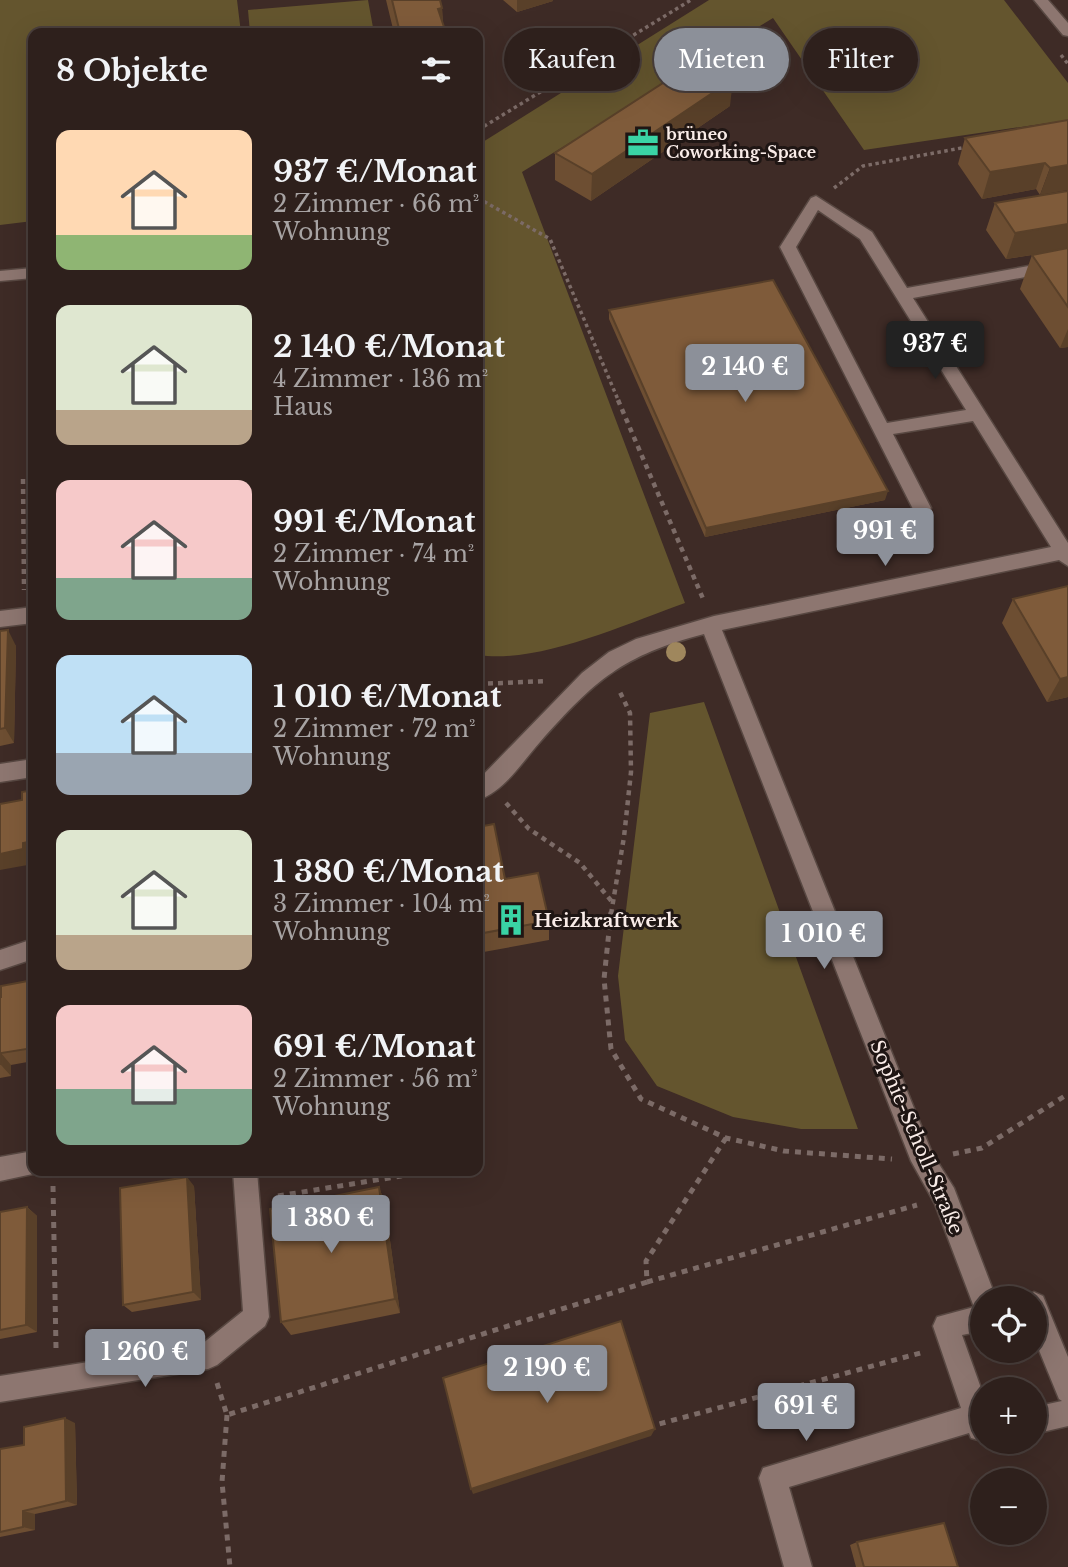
<!DOCTYPE html>
<html lang="de">
<meta charset="utf-8">
<style>
body{margin:0;font-family:"Libre Baskerville",serif;background:#362825;color:#f1f3f6;height:100vh;display:flex;flex-direction:column;font-size:26px;white-space:nowrap}
*{box-sizing:border-box;margin:0}
p{font-size:23px;color:#a7a3a3}
.icon{flex:none;width:38px;height:38px;fill:none;stroke:currentColor;stroke-width:2;stroke-linecap:round;stroke-linejoin:round}
.map{position:relative;flex:1;overflow:hidden}
.sheet{position:absolute;left:28px;top:28px;width:455px;height:1148px;display:flex;flex-direction:column;background:#2e201c;border-radius:14px;box-shadow:0 7px 28px #0002,0 0 0 2px #493e3b}
.sheet>*{flex:none}
.banner{position:absolute;left:504px;top:28px;width:458px;height:63px;display:flex;gap:14px}
.tools{position:absolute;left:970px;top:1286px;display:grid;gap:14px}
.tools a{display:grid;place-items:center;width:77px;height:77px;border-radius:50%;background:#2e201c;box-shadow:0 7px 28px #0002,0 0 0 2px #493e3b;font-size:35px}
.price{position:absolute;translate:-50% -60px;padding:0 16px;border-radius:7px;background:#8c9099;color:#fff;font-size:23px;line-height:46px;filter:drop-shadow(0 2px 4px #0008)}
.price::after{content:'';position:absolute;left:50%;top:42px;width:21px;height:16px;margin-left:-10px;background:inherit;clip-path:polygon(0 0,100% 0,50% 100%)}
.price.on{background:#222;color:#fff}
ul{padding:0;list-style:none}
li{display:flex;align-items:center;gap:21px;height:175px;padding:0 28px}
li span{display:grid;place-items:center;flex:none;width:196px;height:140px;border-radius:14px;color:#555}
li>.icon{margin-inline-start:auto}
span .icon{width:84px;height:84px;fill:#fffc;stroke-width:1}
li b{font-size:30px}
h2{display:flex;justify-content:space-between;align-items:center;height:84px;padding:0 28px;font-size:30px}
.pill{padding:0 24px;border-radius:32px;background:#2e201c;box-shadow:0 7px 28px #0002,0 0 0 2px #493e3b;font-size:24px;line-height:63px}
.pill.on{background:#8c9099;color:#fff}
.map>svg:first-child{display:block}
</style>
<div class="map">
<svg width="1068" height="1567" viewBox="0 0 1068 1567">
<rect width="100%" height="100%" fill="#3e2b26"/>
<!-- green -->
<path fill="#64552e" d="M0 0H237L241 33H33V221L0 225Z
M368 0 374 33H250L248 10Z
M709 0H1004L1068 83V120L864 150 773 18 522 172 685 603C625 624 540 664 478 655V145Z
M552 43 571 55 523 81 506 71Z
M704 702 858 1129H801L733 1117 657 1086 625 1040 618 976 650 713Z"/>
<g fill="none" stroke-linecap="round" stroke-linejoin="round">
<defs>
<path id="minor" d="M1034 0H1048L1068 23V36L1063 35Z
M816 196 872 232 907 288 1068 259V269L913 298 1068 543V566L1059 560 722 630 932 1153 954 1188 996 1298H982V1331L962 1335 982 1391V1441L971 1438 969 1433 789 1487 812 1567H784L759 1478 763 1468 961 1408 933 1326 937 1317 974 1307 935 1204 911 1161 704 634C623 655 595 680 540 742 522 762 505 791 478 800V780L582 673 609 652 636 639 714 616 1051 547 973 421 893 434 931 508 929 513H915L780 247 811 198ZM818 210 860 239 966 410 887 423 796 247Z
M33 268V278L0 281V271Z
M33 607V623L0 627V611Z
M33 759V777L0 782V764Z
M33 939V959L0 970V950Z
M33 1151V1171L42 1172 0 1181V1157Z
M233 1171H257L269 1317 265 1326 217 1365 208 1369 0 1402V1376L202 1344 243 1311Z
M1034 1292 1043 1296 1068 1357V1426L1034 1434V1407L1062 1401 1059 1399 1034 1338V1298H1024Z"/>
</defs>
<!-- minor casing -->
<use href="#minor" stroke="#584842" stroke-width="3"/>
<!-- path-far2 -->
<path stroke="#7c6b67" stroke-width="3.5" stroke-dasharray="3.5 3.5" stroke-linecap="butt" d="M1061 55 1068 64
M478 130 691 0
M834 188 863 166 967 147
M478 198 550 239 619 402"/>
<!-- path-far1 -->
<path stroke="#7c6b67" stroke-width="4.5" stroke-dasharray="5 5" stroke-linecap="butt" d="M618 400 704 601
M23 479 24 590
M478 684 547 681
M506 803 529 829 580 863 613 903
M611 914 624 837 631 772 630 713 619 690"/>
<!-- path -->
<path stroke="#7c6b67" stroke-width="5" stroke-dasharray="6 6" stroke-linecap="butt" d="M611 912 604 979 611 1049 641 1099 726 1138 784 1151 892 1159
M953 1154 982 1148 1068 1094
M53 1186 56 1348
M278 1196 401 1176 412 1171
M647 1282 917 1205
M217 1383 227 1415 647 1282 646 1261 726 1138
M227 1415 222 1482 230 1567
M648 1427 924 1352"/>
<!-- minor -->
<use href="#minor" fill="#8d7670" fill-rule="evenodd"/>
</g>
<!-- trees -->
<circle fill="#9f875d" cx="676" cy="652" r="10"/>
<!-- wall -->
<path fill="#6d4e32" d="M386 0H440L442 8 443 24 446 33H394Z
M503 0H553V1L517 12Z
M730 106 591 201 555 180V153Z
M1068 120 1040 195 1036 189 982 199 958 164 965 138Z
M1068 191V347L1060 348 1020 289 1032 255 1006 259 986 230 995 203Z
M609 310 885 500 705 537 609 319Z
M1068 586V697L1047 702 1002 623 1013 599Z
M0 631 16 646 14 743 0 746Z
M478 827 505 879 549 921V940L478 953Z
M33 980V1061L11 1065V1076L0 1078V997Z
M194 1186 201 1300 132 1312 123 1305Z
M379 1187 385 1204 400 1313 291 1335 281 1322Z
M27 1207 37 1216V1332L0 1339V1212Z
M75 1423 77 1505 35 1514V1530L0 1537V1449L24 1445Z
M857 1542 958 1567H856L850 1545Z"/>
<!-- shaded-wall -->
<path fill="#594029" d="M435 0 442 8 443 33Z
M517 0H553V1L517 12Z
M733 79 730 106 591 201 592 174Z
M1045 163 1036 189 982 199 990 172Z
M1068 165V190L1040 195 1050 168Z
M1068 224V249L1006 259 1015 233Z
M1068 329V347L1060 348Z
M888 491 885 500 705 537 706 528Z
M8 630 16 646 14 743 5 728Z
M1068 677V697L1047 702 1060 679Z
M33 841V864L0 870V854L23 843Z
M1 1053 11 1065V1076L1 1065Z
M187 1177 194 1186 201 1300 193 1292Z
M379 1187 385 1204 400 1313 395 1299Z
M27 1207 37 1216V1332L26 1325Z
M65 1418 75 1423 77 1505 66 1501Z
M655 1429 651 1436 473 1494 471 1489Z
M23 1511 35 1514V1530L23 1527Z"/>
<!-- building -->
<path fill="#7f5b3a" stroke="#594029" stroke-width="2" d="M392 0H440L442 8 438 9 446 33H400Z
M697 61 733 79 592 174 555 153Z
M1068 120V165L1050 168 1045 163 990 172 965 138Z
M1068 191V224L1015 233 995 203Z
M1068 248V307L1032 255Z
M773 280 888 491 706 528 609 310Z
M1068 586V677L1060 679 1013 599Z
M8 630 5 728 0 729V631Z
M33 790V841L23 843V849L0 854V804L22 800V792Z
M494 824 505 879 538 873 549 921 478 934V827Z
M33 980V1048L1 1053 0 1065V997H1V986Z
M187 1177 193 1292 123 1305 120 1188Z
M379 1187 395 1299 281 1322 270 1209Z
M27 1207 26 1325 0 1330V1212Z
M621 1321 655 1429 471 1489 443 1378Z
M65 1418 66 1501 23 1511V1527L0 1532V1449L24 1445V1427Z
M944 1523 958 1567H864L857 1542Z"/>
<!-- icons -->
<defs>
<symbol id="office-bare" viewBox="-9 -9 18 18"><path d="M-6-3h4V-5.5h4V-3h4V5H-6ZM-1-4.5V-3h2v-1.5ZM-6 0V1H6V0Z" fill="#3ad4a5" stroke="#1f1614" stroke-width="2.5" paint-order="stroke"/></symbol>
<symbol id="building-bare" viewBox="-9 -9 18 18"><path d="M-4-6H4V6H1V3H-1V6H-4ZM-2.5-4.3h1.7v1.8h-1.7ZM.8-4.3h1.7v1.8H.8ZM-2.5-1h1.7V.8h-1.7ZM.8-1h1.7V.8H.8Z" fill="#3ad4a5" stroke="#1f1614" stroke-width="2.5" paint-order="stroke"/></symbol>
</defs>
<g fill-rule="evenodd">
<use href="#office-bare" x="621" y="121" width="44" height="44"/>
<use href="#building-bare" x="489" y="898" width="44" height="44"/>
</g>
<g text-anchor="middle" stroke-width="6" stroke-linejoin="round" paint-order="stroke">
<!-- far-poi labels -->
<g font-size="16" font-weight="bold" fill="#f9ece8" stroke="#1f1614" text-anchor="start">
<text x="666" y="140">brüneo<tspan x="666" dy="18">Coworking-Space</tspan></text>
</g>
<!-- poi labels -->
<g font-size="19" font-weight="bold" fill="#f9ece8" stroke="#1f1614" text-anchor="start">
<text x="534" y="927">Heizkraftwerk</text>
</g>
<!-- street labels -->
<g font-size="19" fill="#f9ece8" stroke="#1f1614">
<text transform="translate(917 1137) rotate(67)" y="7">Sophie-Scholl-Straße</text>
</g>
</g>
</svg>
<div class="tools">
<a><svg class="icon" aria-label="locate" viewBox="0 0 24 24"><circle cx="12" cy="12" r="6"/><path d="M12 2v4M12 18v4M2 12h4M18 12h4"/></svg></a>
<a>+</a>
<a>−</a>
</div>
<b class="price on" style="left:935px;top:381px">937 €</b>
<b class="price" style="left:745px;top:404px">2 140 €</b>
<b class="price" style="left:885px;top:568px">991 €</b>
<b class="price" style="left:824px;top:971px">1 010 €</b>
<b class="price" style="left:331px;top:1255px">1 380 €</b>
<b class="price" style="left:145px;top:1389px">1 260 €</b>
<b class="price" style="left:547px;top:1405px">2 190 €</b>
<b class="price" style="left:806px;top:1443px">691 €</b>
<div class="banner">
<a class="pill">Kaufen</a>
<a class="pill on">Mieten</a>
<a class="pill">Filter</a>
</div>
<section class="sheet">
<h2>8 Objekte<svg class="icon" aria-label="filters" viewBox="0 0 24 24"><path d="M4 7h16M4 17h16"/><circle cx="9" cy="7" r="2"/><circle cx="15" cy="17" r="2"/></svg></h2>
<ul>
<li><span style="background:linear-gradient(#ffd9b3 75%,#8fb573 0)"><svg class="icon" aria-label="home" viewBox="0 0 24 24"><path d="M3 11l9-7 9 7M6 9v11h12V9"/></svg></span><div><b>937 €/Monat</b><p>2 Zimmer · 66 m²</p><p>Wohnung</p></div></li>
<li><span style="background:linear-gradient(#dfe7d0 75%,#b9a48a 0)"><svg class="icon" aria-label="home" viewBox="0 0 24 24"><path d="M3 11l9-7 9 7M6 9v11h12V9"/></svg></span><div><b>2 140 €/Monat</b><p>4 Zimmer · 136 m²</p><p>Haus</p></div></li>
<li><span style="background:linear-gradient(#f6c9c9 70%,#7fa58c 0)"><svg class="icon" aria-label="home" viewBox="0 0 24 24"><path d="M3 11l9-7 9 7M6 9v11h12V9"/></svg></span><div><b>991 €/Monat</b><p>2 Zimmer · 74 m²</p><p>Wohnung</p></div></li>
<li><span style="background:linear-gradient(#bfe0f5 70%,#9aa5b1 0)"><svg class="icon" aria-label="home" viewBox="0 0 24 24"><path d="M3 11l9-7 9 7M6 9v11h12V9"/></svg></span><div><b>1 010 €/Monat</b><p>2 Zimmer · 72 m²</p><p>Wohnung</p></div></li>
<li><span style="background:linear-gradient(#dfe7d0 75%,#b9a48a 0)"><svg class="icon" aria-label="home" viewBox="0 0 24 24"><path d="M3 11l9-7 9 7M6 9v11h12V9"/></svg></span><div><b>1 380 €/Monat</b><p>3 Zimmer · 104 m²</p><p>Wohnung</p></div></li>
<li><span style="background:linear-gradient(#f6c9c9 60%,#7fa58c 0)"><svg class="icon" aria-label="home" viewBox="0 0 24 24"><path d="M3 11l9-7 9 7M6 9v11h12V9"/></svg></span><div><b>691 €/Monat</b><p>2 Zimmer · 56 m²</p><p>Wohnung</p></div></li>
</ul>
</section>
</div>
